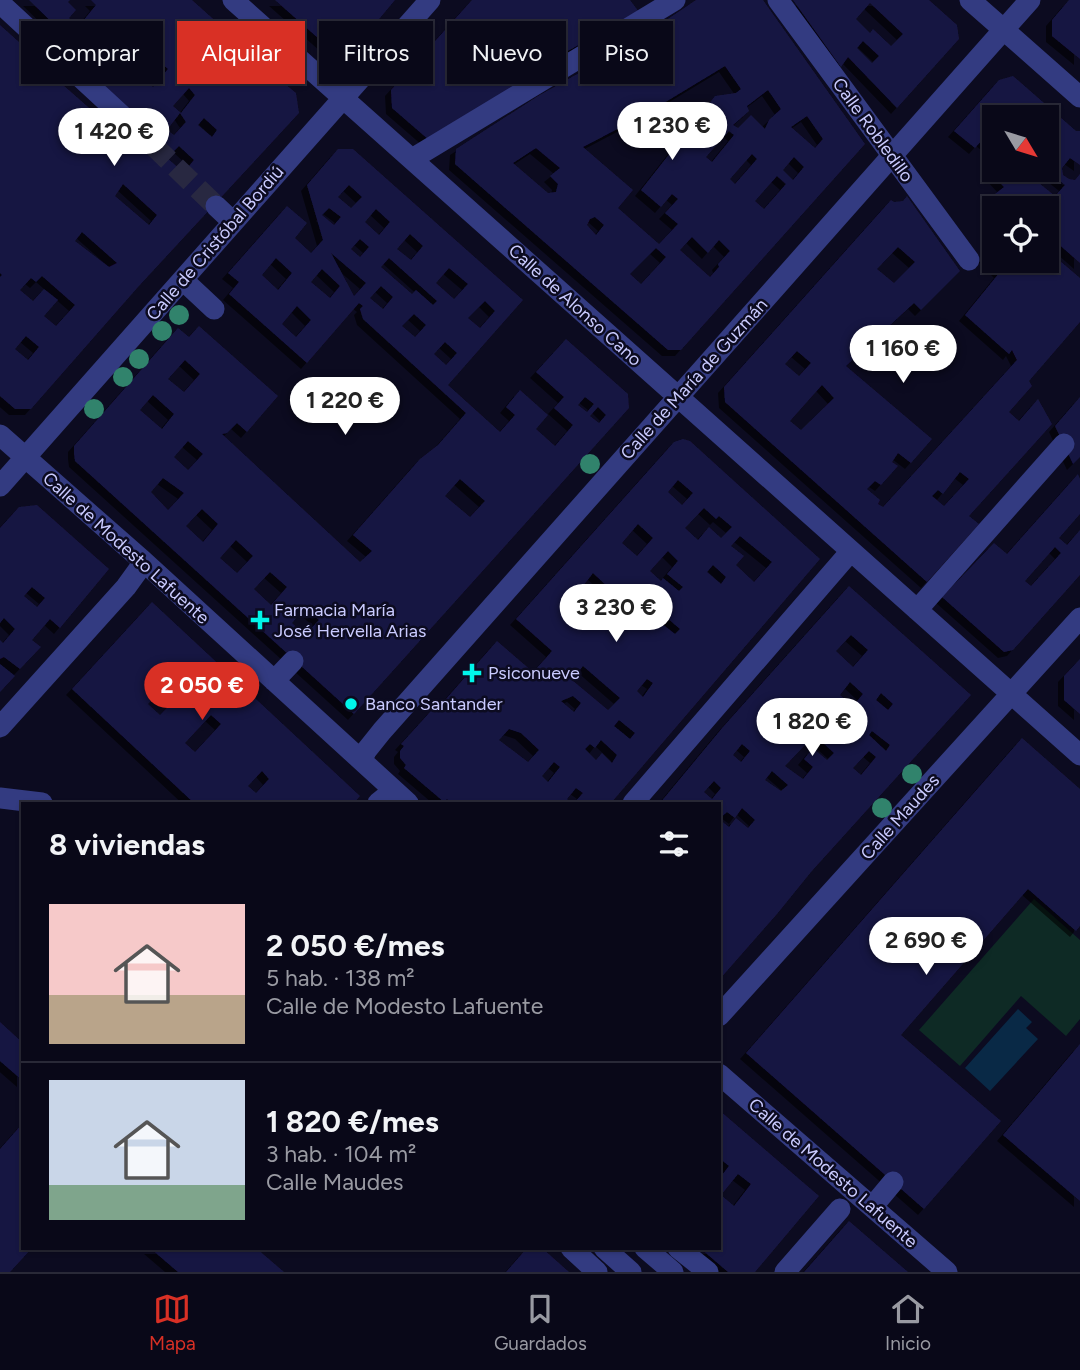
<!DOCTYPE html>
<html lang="es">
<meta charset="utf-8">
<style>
body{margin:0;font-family:Figtree,sans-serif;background:#121121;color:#f1f3f6;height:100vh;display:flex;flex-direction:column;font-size:26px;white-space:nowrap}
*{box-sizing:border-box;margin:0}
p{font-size:23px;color:#999aa2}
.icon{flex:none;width:38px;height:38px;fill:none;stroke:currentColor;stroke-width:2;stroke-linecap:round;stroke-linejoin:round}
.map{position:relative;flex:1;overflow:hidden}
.drawer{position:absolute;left:21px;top:802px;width:700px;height:448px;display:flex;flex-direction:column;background:#090818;border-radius:0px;box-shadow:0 2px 5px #0004,0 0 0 2px #292937}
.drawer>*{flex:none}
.banner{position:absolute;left:21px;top:21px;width:700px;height:63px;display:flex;gap:14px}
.needle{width:46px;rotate:128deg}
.controls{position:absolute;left:982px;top:105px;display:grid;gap:14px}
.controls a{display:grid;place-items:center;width:77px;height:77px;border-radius:0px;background:#090818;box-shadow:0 2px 5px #0004,0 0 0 2px #292937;font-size:35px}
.price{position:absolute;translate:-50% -60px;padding:0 16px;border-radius:24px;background:#fff;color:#222;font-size:23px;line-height:46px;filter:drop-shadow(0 2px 4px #0008)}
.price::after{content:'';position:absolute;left:50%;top:42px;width:21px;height:16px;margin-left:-10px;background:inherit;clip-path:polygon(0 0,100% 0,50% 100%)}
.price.on{background:#d93025;color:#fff}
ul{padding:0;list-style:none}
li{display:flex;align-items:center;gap:21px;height:175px;padding:0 28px}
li+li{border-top:2px solid #292937}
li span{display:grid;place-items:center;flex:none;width:196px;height:140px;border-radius:0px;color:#555}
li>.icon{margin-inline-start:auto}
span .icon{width:84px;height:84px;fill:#fffc;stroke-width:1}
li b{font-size:30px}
h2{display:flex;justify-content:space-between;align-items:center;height:84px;padding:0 28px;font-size:30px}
.chip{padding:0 24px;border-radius:0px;background:#090818;box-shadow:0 2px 5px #0004,0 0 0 2px #292937;font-size:24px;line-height:63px}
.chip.on{background:#d93025;color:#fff}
.dock{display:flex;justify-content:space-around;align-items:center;height:98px;border-top:2px solid #292937;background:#090818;font-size:19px;color:#999aa2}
.dock a{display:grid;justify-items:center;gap:4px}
.dock .on{color:#d93025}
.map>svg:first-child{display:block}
</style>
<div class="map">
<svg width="1080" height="1272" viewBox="0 0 1080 1272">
<defs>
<filter id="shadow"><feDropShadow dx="-6" dy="6" stdDeviation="0" flood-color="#0009"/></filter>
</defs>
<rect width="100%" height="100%" fill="#0c0b20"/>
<!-- green -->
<path fill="#0e2a25" d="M1034 899 1080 940V1019L1066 1036 1021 996 960 1066 919 1030Z"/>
<!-- water -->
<path fill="#092946" d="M1018 1009 1032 1022 1026 1028 1038 1039 990 1091 965 1068Z"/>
<!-- building -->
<path fill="#191642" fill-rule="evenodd" filter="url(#shadow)" d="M29 0H70L68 2 76 10 69 18 79 26 96 5 91 0H192L240 43 238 45 296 93 299 113 138 287 31 409H15L0 396V277L2 275 0 273V25L38 59 37 62 121 136 131 124 48 42 59 29ZM117 23 130 35 112 57 106 51 108 49 100 44ZM153 56 168 69 153 87 144 79 142 82 135 77ZM189 88 195 95 181 113 173 106ZM180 113 186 122 174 135 167 130ZM204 118 217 130 212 137 198 125ZM163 143 173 152 179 146 194 160 189 166 195 172 190 178 158 150ZM123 184 157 215 149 225 115 196ZM82 232 117 263 109 267 75 241ZM42 276 75 305 56 326 44 316 58 300 44 289 33 301 20 290 31 278 36 282ZM26 336 39 347 28 360 15 349Z
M275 0H395L344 61Z
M472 0H630L639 12 542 65 546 70 429 140 392 108 391 90Z
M696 0H763L865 144 681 350H668L455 164 456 149 538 96 629 45ZM725 66 741 89 736 93 715 96 641 190 661 207 672 194 678 199 665 213 678 224 659 244 618 208 633 190 583 147 644 115ZM768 90 781 109 769 120 765 129 751 115 738 128 733 125 749 111 747 106ZM807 116 823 139 815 148 791 127ZM729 131 734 135 712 162 706 157ZM536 148 560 168 550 176 558 184 556 192 548 193 513 163ZM752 154 757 159 735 184 730 179ZM794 157 804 167 793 180 783 170ZM777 176 786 184 764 209 755 201ZM595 217 604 225 596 235 587 225 590 219ZM692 237 708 253 719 240 730 251 718 264 719 267 710 277 680 250ZM656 248 666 257 641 284 630 274Z
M793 0H929L957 25 959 39 897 108 848 57 841 67ZM870 3 903 34 891 46 873 29 870 33 856 19ZM863 41 879 56 872 63 857 48Z
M1069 0H1080V59L1052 36V20Z
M1013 76 1076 131H1080V165L1070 158 1062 168 1063 175 1069 179 1075 180 1080 174V263L1046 233V208L1017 206 994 208V211L986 201 1004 187 992 174 995 170H1046V154L1057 146 1052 140 1046 145V117H994V150L982 140 975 148 954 131 999 80ZM1054 176 1065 185 1055 196 1039 183 1046 177Z
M338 149H353L523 300 448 385 500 432 515 415 506 407 520 390 548 415 536 429 555 446 573 425 554 408 564 397 536 372 566 339 628 394 629 408 354 714 75 461 74 453V446L178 328 189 337 199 326 278 396 247 432 237 423 227 433 222 434 360 562 372 551 353 535 420 459 438 445 466 413 363 319 360 309 363 306 359 303 307 363 229 294 239 282 228 273 287 206 307 223 295 238 311 253 323 240 307 185ZM349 185 362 197 351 208 338 197ZM329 208 341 217 334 225 322 215ZM376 209 390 222 379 235 365 222ZM410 234 423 246 411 260 397 249ZM360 239 369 247 360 257 351 249ZM331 253 366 283 354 296ZM276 258 292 273 278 290 262 275ZM389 258 437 301 433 305 416 290 412 294 381 267ZM449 268 468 284 454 299 436 283ZM322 269 340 286 330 298 311 282ZM381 286 393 297 383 309 370 298ZM485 301 495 311 480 328 468 318ZM297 306 311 320 296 337 282 324ZM414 314 426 325 415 337 402 326ZM445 342 457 353 446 365 434 354ZM185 360 200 374 184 392 168 379ZM153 395 174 414 162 429 140 410ZM585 397 594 404 587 412 578 405ZM598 407 606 415 599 423 590 416ZM188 441 203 454 188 470 174 457ZM163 478 184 493 168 510 151 492ZM460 479 485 501 470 517 445 496ZM202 509 218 524 203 542 186 526ZM236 540 253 556 237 573 220 558ZM270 572 287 587 271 605 254 589ZM305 608 319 620 305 635 292 623Z
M907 196 960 271 921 310 914 303 846 366 932 439 911 463 898 453 892 462 898 466 881 485 875 481 867 489 880 500 878 504 883 507 1017 360 1012 350 1009 354 965 315 1000 272 983 255 994 247V261H1046V249L1080 278V322L1029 381 1032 386 1009 412 1019 421 1038 399 1052 424 969 516 979 524 927 582 725 402 724 387 891 200 894 202 903 201ZM898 247 915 262 894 283 877 269ZM797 351 811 363 799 376 785 364ZM822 385 834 398 801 430 790 421ZM960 472 969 479 944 506 932 496 938 490 943 494Z
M1080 397V457L1073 464 1055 426Z
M683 439 690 441 820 559 611 803H574L583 793 576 788 567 799 571 803H451L447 799 444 802 404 768 406 765 400 758V751L404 746 401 744 440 701 445 700 497 641 533 672 545 659 552 651 516 619 674 442ZM678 480 693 493 682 505 668 492ZM704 508 716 519 719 516 732 527 721 538 709 527 698 540 685 528ZM638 524 653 538 637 556 622 543ZM740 536 772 562 754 582 736 565 744 556 731 546ZM668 551 678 561 667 574 683 587 679 591 663 578 661 581 650 571ZM713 565 726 577 721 584 707 572ZM593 573 609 588 595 603 580 590ZM623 597 637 609 619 629 606 618ZM666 617 680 629 675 634 661 623ZM583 666 620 698 608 710 572 680ZM647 679 653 683 643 697 637 691ZM573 696 581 703 574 712 561 701ZM619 720 635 733 630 739 614 726ZM509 729 521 733 539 750 528 762 499 740ZM601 740 617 755 612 763 602 753 596 760 585 749 590 744 595 748ZM554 762 560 767 548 782 542 776Z
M1078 474 1080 479V514L1059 538 1067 545 1080 530V575L1013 650 1004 652 942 597 994 543 1007 554ZM1055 547 1061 553 1031 586 1025 581Z
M37 505 109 569 60 628 50 619 32 640 41 647 20 669 4 657 0 659V640L3 643 15 629 4 618 0 623V528L19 507ZM32 587 45 598 37 607 24 596Z
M849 586 971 695 811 872 777 914 719 980V803H660L723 727ZM851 635 868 650 853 667 836 651ZM850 682 863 694 853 706 860 712 852 720 858 726 852 733 825 710 829 705 843 717 853 706 840 695ZM881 693 893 704 888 710 876 700ZM806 731 820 744 822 742 834 753 827 760 813 748 804 759 813 767 803 779 785 766 807 743 801 737ZM872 731 890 745 886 751 869 735ZM742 744 750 751 741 762 733 755ZM869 751 876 757 861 775 853 768ZM772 771 788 785 781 791 765 780ZM714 781 721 788 712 799 704 792ZM742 808 755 820 748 828 736 818 729 827 719 819 727 812 735 818Z
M152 602 360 796 354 803H194L72 689ZM170 680 182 692 160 715 148 704ZM211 715 221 724 195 752 185 743ZM262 771 269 779 256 793 248 786Z
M1080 659V714L1064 700V676Z
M0 664 15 676 0 692Z
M1022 738 1080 789V926L1076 931 1028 889 901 1035 1001 1121 924 1209 746 1053Z
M0 1022 23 1043V1081L0 1061Z
M1080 1044V1201L1003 1135Z
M719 1110 819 1196 755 1272H728L700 1248H719V1179L729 1166 719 1158ZM738 1174 751 1184 734 1206 721 1195Z
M23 1123V1248H32L10 1272H0V1149Z
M849 1221 908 1272H804Z
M150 1248H256L284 1272H178Z
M527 1248H542L569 1272H506Z"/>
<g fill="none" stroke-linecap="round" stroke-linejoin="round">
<!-- minor-tunnel -->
<path stroke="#282841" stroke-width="21" stroke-dasharray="21 10" stroke-linecap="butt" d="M131 124 216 206"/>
<!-- minor -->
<path stroke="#333b81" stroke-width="21" d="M233 0 1080 755
M778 0 969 260
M970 0 1080 97
M0 3 131 124
M412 159 675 0
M216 206 233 222
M183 280 214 309
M0 435 142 560 408 803
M0 486 430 0
M917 610 1064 444
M274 681 293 661
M0 727 126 587 139 569 142 560
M362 760 366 751 382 731 1030 0
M0 798 42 803
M378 803 388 795 396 793
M633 803 851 551
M719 1016 1080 618
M719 1074 947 1272
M873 1206 893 1182
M571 1248 597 1272
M604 1248 631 1272
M645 1248 673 1272
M678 1248 708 1272
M785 1272 840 1209"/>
</g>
<!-- trees -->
<g fill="#31836c">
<circle cx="179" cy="315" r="10"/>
<circle cx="162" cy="331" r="10"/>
<circle cx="139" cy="359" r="10"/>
<circle cx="123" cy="377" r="10"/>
<circle cx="94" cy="409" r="10"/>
<circle cx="590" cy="464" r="10"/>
<circle cx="912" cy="774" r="10"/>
<circle cx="882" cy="808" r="10"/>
</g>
<!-- markers -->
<g fill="#00f5ea" stroke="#0c0b20" stroke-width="2.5">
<path d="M256.5 609.5h7v7h7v7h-7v7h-7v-7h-7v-7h7z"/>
<path d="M468.5 662.5h7v7h7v7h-7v7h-7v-7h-7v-7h7z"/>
<circle cx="351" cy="704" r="7"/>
</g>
<g text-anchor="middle" stroke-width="5" stroke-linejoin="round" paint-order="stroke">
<!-- street labels -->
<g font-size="18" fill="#cacbff" stroke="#0c0b20">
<text transform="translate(873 130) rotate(54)" y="6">Calle Robledillo</text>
<text transform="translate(215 243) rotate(-49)" y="6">Calle de Cristóbal Bordiú</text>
<text transform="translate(575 305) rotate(42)" y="6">Calle de Alonso Cano</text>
<text transform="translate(694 379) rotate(-48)" y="6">Calle de María de Guzmán</text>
<text transform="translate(126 548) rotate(42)" y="6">Calle de Modesto Lafuente</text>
<text transform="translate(900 817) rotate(-48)" y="6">Calle Maudes</text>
<text transform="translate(833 1173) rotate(41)" y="6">Calle de Modesto Lafuente</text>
</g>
<!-- poi labels -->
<g font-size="18" fill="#cacbff" stroke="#0c0b20" text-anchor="start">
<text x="274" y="616">Farmacia María<tspan x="274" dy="21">José Hervella Arias</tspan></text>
<text x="488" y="679">Psiconueve</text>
<text x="365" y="710">Banco Santander</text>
</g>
</g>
</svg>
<div class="controls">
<a><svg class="needle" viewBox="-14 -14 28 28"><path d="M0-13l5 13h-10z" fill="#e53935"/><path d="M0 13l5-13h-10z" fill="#999aa2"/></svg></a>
<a><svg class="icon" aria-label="locate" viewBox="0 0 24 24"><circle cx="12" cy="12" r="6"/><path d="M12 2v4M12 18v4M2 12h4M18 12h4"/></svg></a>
</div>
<b class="price" style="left:672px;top:162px">1 230 €</b>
<b class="price" style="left:114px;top:168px">1 420 €</b>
<b class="price" style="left:903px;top:385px">1 160 €</b>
<b class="price" style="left:345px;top:437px">1 220 €</b>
<b class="price" style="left:616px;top:644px">3 230 €</b>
<b class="price on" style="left:202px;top:722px">2 050 €</b>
<b class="price" style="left:812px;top:758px">1 820 €</b>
<b class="price" style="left:926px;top:977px">2 690 €</b>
<div class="banner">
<a class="chip">Comprar</a>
<a class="chip on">Alquilar</a>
<a class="chip">Filtros</a>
<a class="chip">Nuevo</a>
<a class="chip">Piso</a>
</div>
<section class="drawer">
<h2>8 viviendas<svg class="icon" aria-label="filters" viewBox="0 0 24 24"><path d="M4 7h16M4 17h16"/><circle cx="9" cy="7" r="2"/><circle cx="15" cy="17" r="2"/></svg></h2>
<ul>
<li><span style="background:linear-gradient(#f6c9c9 65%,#b9a48a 0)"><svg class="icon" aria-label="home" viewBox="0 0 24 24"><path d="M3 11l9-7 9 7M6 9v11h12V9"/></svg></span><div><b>2 050 €/mes</b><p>5 hab. · 138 m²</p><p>Calle de Modesto Lafuente</p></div></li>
<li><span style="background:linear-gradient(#c9d6e8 75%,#7fa58c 0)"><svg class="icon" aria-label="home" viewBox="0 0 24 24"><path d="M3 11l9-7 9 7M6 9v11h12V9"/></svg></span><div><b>1 820 €/mes</b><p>3 hab. · 104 m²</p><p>Calle Maudes</p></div></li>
</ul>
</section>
</div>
<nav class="dock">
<a class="on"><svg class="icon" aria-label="map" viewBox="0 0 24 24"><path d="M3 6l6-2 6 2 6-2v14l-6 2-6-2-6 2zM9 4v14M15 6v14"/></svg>Mapa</a>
<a><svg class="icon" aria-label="saved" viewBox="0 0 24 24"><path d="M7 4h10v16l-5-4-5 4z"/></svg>Guardados</a>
<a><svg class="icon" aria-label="home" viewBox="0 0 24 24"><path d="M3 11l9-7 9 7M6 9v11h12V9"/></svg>Inicio</a>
</nav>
